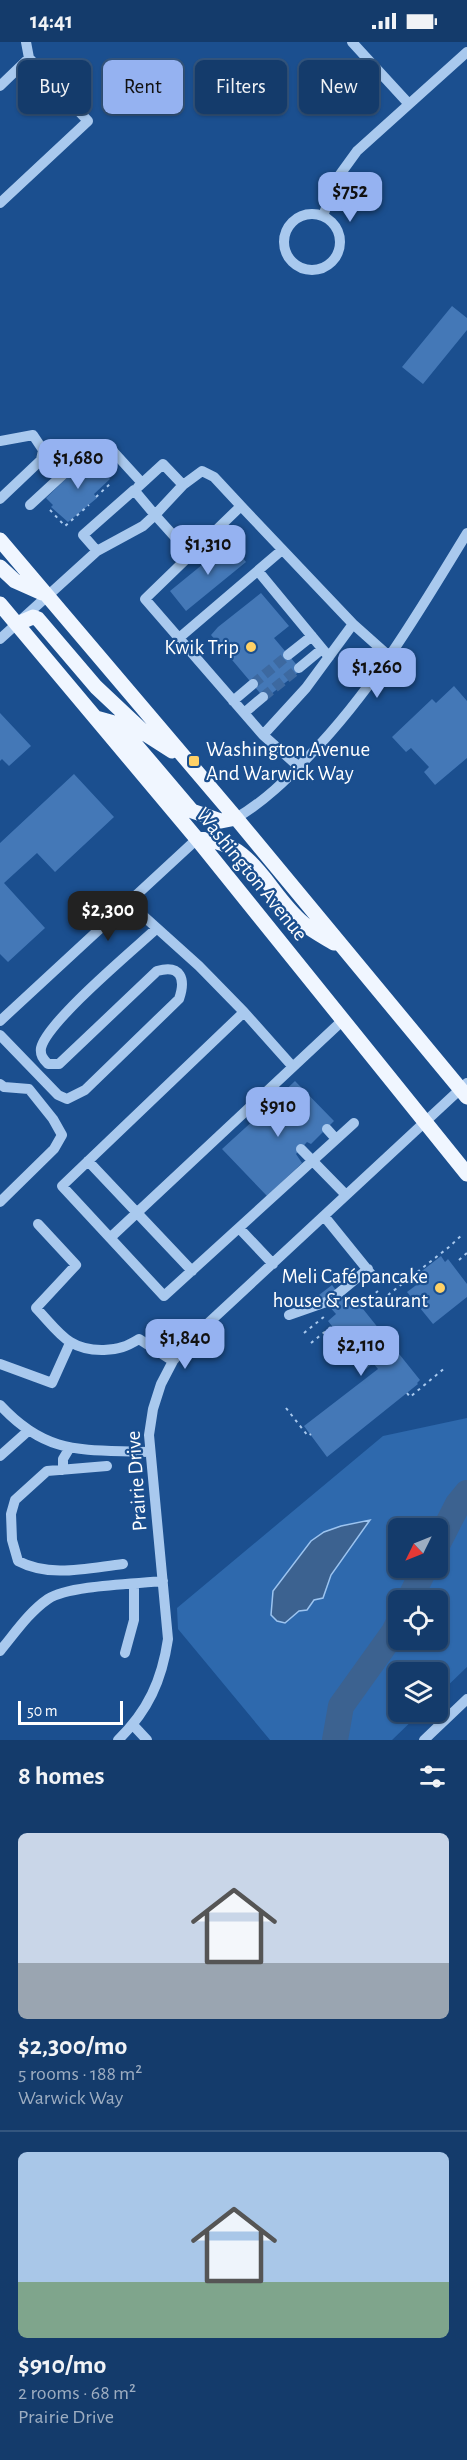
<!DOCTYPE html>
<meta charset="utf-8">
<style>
body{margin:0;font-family:"Alegreya Sans",sans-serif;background:#214673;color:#f1f3f6;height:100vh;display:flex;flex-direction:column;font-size:22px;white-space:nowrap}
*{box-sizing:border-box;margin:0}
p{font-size:20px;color:#9dadc1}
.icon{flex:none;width:33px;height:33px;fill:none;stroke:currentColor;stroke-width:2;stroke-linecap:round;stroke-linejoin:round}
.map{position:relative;height:1698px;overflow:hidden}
.panel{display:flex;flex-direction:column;background:#143b6b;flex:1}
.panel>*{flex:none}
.top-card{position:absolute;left:18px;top:18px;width:432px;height:54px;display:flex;gap:12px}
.needle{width:39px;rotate:227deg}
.controls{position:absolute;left:388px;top:1476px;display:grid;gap:12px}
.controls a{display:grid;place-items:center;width:60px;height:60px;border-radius:9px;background:#143b6b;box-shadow:0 2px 4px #0004,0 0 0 2px #33557e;font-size:30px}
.scale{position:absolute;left:18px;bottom:15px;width:105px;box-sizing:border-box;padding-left:6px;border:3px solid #fff;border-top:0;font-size:16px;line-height:21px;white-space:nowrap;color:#fff;-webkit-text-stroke:4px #1b4f8f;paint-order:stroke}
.price{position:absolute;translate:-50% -51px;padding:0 14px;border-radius:12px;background:#95b2f1;color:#111;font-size:20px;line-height:39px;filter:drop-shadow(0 2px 3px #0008)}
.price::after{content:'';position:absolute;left:50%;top:36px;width:18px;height:14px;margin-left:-9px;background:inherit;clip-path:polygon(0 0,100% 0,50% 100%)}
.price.selected{background:#222;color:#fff}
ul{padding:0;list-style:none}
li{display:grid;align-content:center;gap:12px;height:318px;padding:0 18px}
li+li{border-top:2px solid #33557e}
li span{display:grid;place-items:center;height:186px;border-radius:9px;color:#555}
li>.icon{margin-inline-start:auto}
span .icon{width:108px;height:108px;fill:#fffc;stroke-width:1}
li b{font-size:26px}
h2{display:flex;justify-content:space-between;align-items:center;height:72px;padding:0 18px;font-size:26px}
.chip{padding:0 21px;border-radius:9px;background:#143b6b;box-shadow:0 2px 4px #0004,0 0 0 2px #33557e;font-size:21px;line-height:54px}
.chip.selected{background:#95b2f1;color:#111}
.status{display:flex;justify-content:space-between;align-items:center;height:42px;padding:0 30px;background:#143b6b;direction:ltr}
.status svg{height:16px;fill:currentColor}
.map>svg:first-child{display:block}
</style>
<div class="status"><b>14:41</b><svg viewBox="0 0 49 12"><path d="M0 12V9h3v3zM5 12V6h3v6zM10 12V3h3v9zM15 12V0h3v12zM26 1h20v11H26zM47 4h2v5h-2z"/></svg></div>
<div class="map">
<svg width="467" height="1698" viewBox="0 0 467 1698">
<rect width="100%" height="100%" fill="#1b4f8f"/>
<!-- green -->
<path fill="#2e69ad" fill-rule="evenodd" d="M467 1376V1625L438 1653V1630H399V1670H421L392 1698H270L178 1587 177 1566 383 1394ZM399 1486H438V1526H399ZM399 1558H438V1598H399Z"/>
<!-- water -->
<path fill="#3c6290" stroke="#9cc4f0" stroke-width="1.5" d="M370 1478 331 1533 323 1556 314 1558 307 1568 299 1569 285 1581 277 1579 271 1573 273 1549 311 1499 324 1490 341 1484Z"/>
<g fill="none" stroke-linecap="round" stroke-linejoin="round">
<!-- river -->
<path stroke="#3c6290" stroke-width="26" d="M438 1501 458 1462 467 1451
M409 1558 425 1526
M335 1698 341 1664 394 1590 399 1580"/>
</g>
<!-- building -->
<path fill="#4478b7" d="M452 264 467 276V288L423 342 402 325Z
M73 417 82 426 91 417 110 437 94 452 97 456 68 480 51 465 53 463 46 456 71 432Z
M230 500 246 520 186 569 170 549Z
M261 551 289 584 274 596 301 628 265 657 211 593 218 585Z
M454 644 467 659V716L435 743 424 730 429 725 411 706 406 710 392 695 432 657 436 661Z
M0 671 31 704 9 724 2 717 0 719Z
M74 732 114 775 55 830 37 811 4 841 45 886 8 920 0 912V801Z
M295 1039 334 1079 311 1102 307 1100 296 1112 302 1121 267 1154 222 1107 257 1075 260 1076 272 1064V1061Z
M441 1214 445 1220 448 1217 467 1242V1255L433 1282 407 1250 423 1238 418 1232Z
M332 1243 347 1263 355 1257 420 1338 417 1341 418 1342 327 1415 304 1384 378 1327 373 1321 366 1327 328 1279 336 1272 319 1253Z"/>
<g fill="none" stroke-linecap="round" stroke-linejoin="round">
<!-- minor-tunnel -->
<path stroke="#3d69a0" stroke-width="10" stroke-dasharray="10 5" stroke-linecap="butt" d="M253 642 288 613
M263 655 299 626"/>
<!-- path -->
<path stroke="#a9c9ee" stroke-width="2" stroke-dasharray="3 4.5" stroke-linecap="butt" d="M96 455 112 440
M50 468 65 484 89 463
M459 1218 467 1211
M388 1253 449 1205 463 1192
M364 1260 378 1249
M304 1291 325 1274
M311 1301 332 1284
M407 1351 410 1355 446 1325
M286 1366 308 1394 311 1392"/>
<!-- minor -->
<path stroke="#a9c9ee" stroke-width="10" d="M26 0 29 16
M352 0 408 61
M0 44 29 16 88 79 0 161
M284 200a28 28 0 1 1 56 0a28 28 0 1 1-56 0Z
M323 174 336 138 357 109 467 10
M0 399 33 393 43 408 41 418 0 457
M138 445 163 422 183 443
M30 463 81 416 101 405 111 407 142 441
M191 513 155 473 183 443 202 429 214 435 241 464
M258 529 329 615
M179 596 282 508
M0 597 97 509 143 484 155 473 134 448 83 493 97 509
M288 613 312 594
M299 626 322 607
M233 659 253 642
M244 671 263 655
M263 693 145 557 241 464 353 582
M299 725 263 693 306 646 353 582 390 615
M236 776C264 760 287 737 309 714 373 648 419 570 467 491
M129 861 199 924 244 970
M0 979 197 797
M0 993 58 1053 67 1057 85 1048 179 957C186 937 181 922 157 929L59 1022H48C43 1017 40 1013 41 1006 47 980 132 909 156 887
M293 1025 244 970 62 1144 164 1254 354 1081
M0 1042 4 1045 29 1047 53 1077 62 1093 54 1107 0 1160
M327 1087 336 1097
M301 1107 346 1153
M88 1119 192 1229
M324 1174 375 1237
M38 1182 76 1223 36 1266C59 1290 68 1309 104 1308 119 1307 126 1305 139 1297L173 1319
M239 1186 273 1222
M111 1195 342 979
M289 1273 329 1259 368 1227
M0 1322 52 1341 70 1301
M0 1363C48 1415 84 1407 149 1410
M0 1414 28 1389
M107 1424 47 1429 15 1458 11 1472 12 1498 18 1519C50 1536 88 1526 123 1522
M63 1428V1417L69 1407
M0 1609C15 1591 29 1570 48 1557 69 1543 136 1542 163 1539
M125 1611 134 1578V1542
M133 1683 147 1698
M118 1698C148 1669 162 1638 168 1597L149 1393 153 1367 161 1342 173 1319 189 1299 467 1041
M424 1698 467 1657"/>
<!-- major -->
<path stroke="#f0f6ff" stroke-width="15" d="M0 498 236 776 467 1055
M0 525 15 539 42 551
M0 562 197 797 467 1132
M17 582 33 575 38 577 96 645 147 693 172 709
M96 676 114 681 124 689 192 769 221 779 236 776
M197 797C254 798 266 850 303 881 312 889 324 895 334 901"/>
</g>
<!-- markers -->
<g fill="#ffd166" stroke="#1b4f8f" stroke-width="2">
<circle cx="251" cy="605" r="6"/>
<rect x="188" y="713" width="12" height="12" rx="3"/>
<circle cx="440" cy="1246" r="6"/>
</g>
<g text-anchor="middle" stroke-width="4.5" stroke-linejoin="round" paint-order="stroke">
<!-- poi labels -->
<g font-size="21" fill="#fff" stroke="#1b4f8f" text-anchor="end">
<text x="239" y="612">Kwik Trip</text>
<text x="206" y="714" text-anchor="start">Washington Avenue<tspan x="206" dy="24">And Warwick Way</tspan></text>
<text x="428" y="1241">Meli Café pancake<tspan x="428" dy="24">house &amp; restaurant</tspan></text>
</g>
<!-- street labels -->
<g font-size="21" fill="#fff" stroke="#1b4f8f">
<text transform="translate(252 832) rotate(51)" y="7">Washington Avenue</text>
<text transform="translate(136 1439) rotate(-94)" y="7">Prairie Drive</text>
</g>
</g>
</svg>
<div class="controls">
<a><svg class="needle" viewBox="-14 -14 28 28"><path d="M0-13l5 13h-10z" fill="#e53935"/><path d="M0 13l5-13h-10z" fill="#9dadc1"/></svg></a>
<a><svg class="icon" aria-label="locate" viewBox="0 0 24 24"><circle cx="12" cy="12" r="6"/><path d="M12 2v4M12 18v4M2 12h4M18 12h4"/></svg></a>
<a><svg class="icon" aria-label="layers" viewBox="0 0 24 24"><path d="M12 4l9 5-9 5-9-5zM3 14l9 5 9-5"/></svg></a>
</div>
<div class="scale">50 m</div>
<b class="price" style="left:350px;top:181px">$752</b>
<b class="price" style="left:78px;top:448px">$1,680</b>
<b class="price" style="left:208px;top:534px">$1,310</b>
<b class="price" style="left:377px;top:657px">$1,260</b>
<b class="price selected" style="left:108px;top:900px">$2,300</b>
<b class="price" style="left:278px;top:1096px">$910</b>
<b class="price" style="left:185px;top:1328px">$1,840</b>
<b class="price" style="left:361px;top:1335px">$2,110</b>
<div class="top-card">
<a class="chip">Buy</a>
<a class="chip selected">Rent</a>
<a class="chip">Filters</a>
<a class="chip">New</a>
</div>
</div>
<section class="panel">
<h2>8 homes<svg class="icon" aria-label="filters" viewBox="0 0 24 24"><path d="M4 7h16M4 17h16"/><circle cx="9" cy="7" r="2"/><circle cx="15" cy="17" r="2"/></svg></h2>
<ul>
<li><span style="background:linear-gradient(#c9d6e8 70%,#9aa5b1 0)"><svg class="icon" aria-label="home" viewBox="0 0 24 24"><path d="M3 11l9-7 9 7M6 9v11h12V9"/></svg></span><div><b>$2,300/mo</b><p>5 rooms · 188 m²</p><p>Warwick Way</p></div></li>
<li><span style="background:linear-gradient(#a9c7e8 70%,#7fa58c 0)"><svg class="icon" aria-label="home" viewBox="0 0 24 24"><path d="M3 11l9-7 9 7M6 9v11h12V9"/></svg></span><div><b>$910/mo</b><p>2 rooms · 68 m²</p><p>Prairie Drive</p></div></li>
</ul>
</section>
